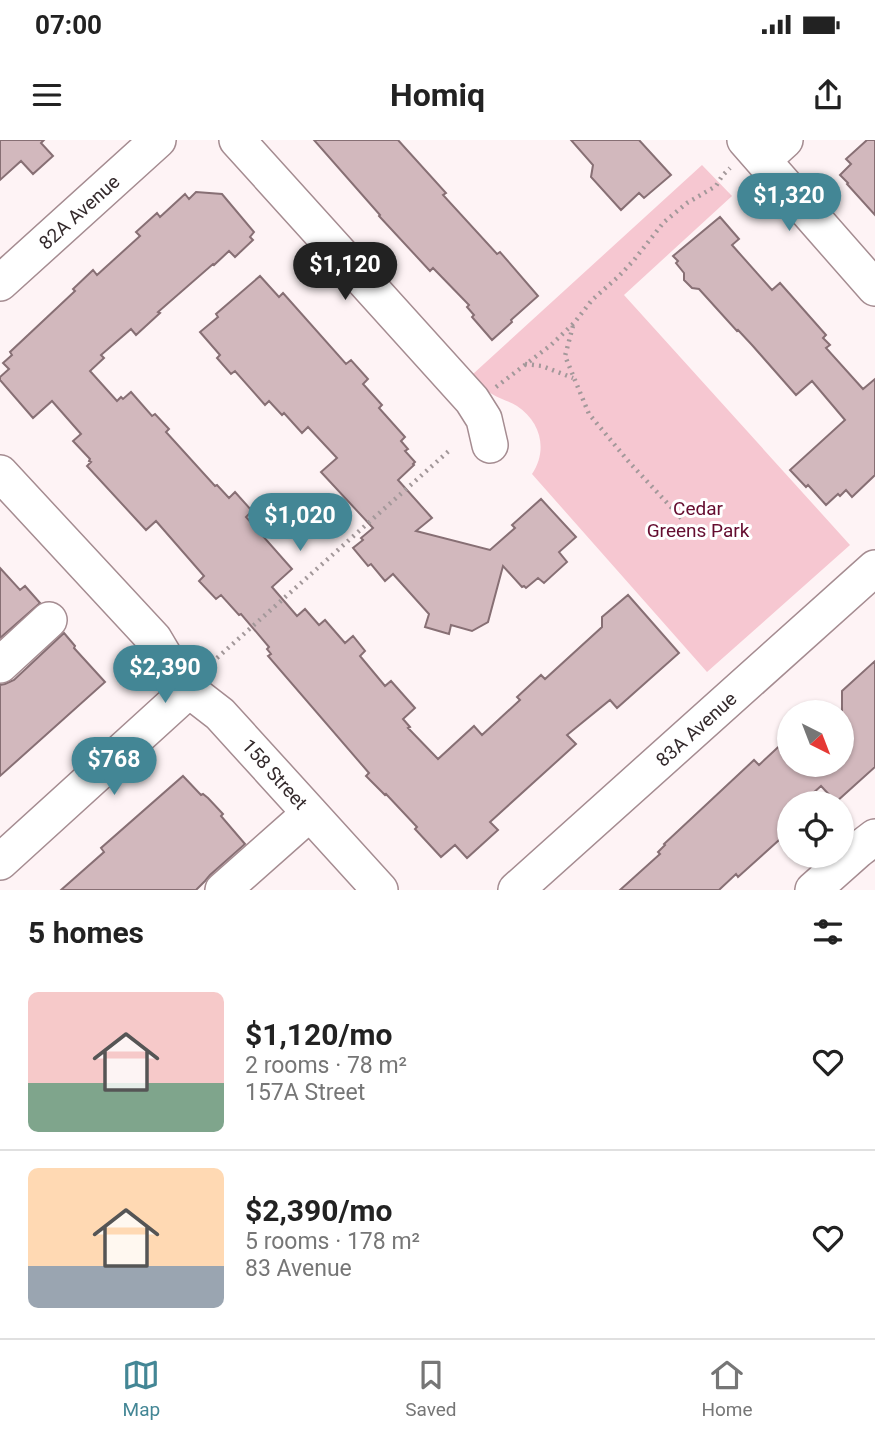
<!DOCTYPE html>
<meta charset="utf-8">
<style>
body{margin:0;font-family:Roboto,sans-serif;background:#f6f6f6;color:#222;height:100vh;display:flex;flex-direction:column;font-size:26px;white-space:nowrap}
*{box-sizing:border-box;margin:0}
p{font-size:23px;color:#767676}
.icon{flex:none;width:38px;height:38px;fill:none;stroke:currentColor;stroke-width:2;stroke-linecap:round;stroke-linejoin:round}
.map{position:relative;height:750px;overflow:hidden}
.side{display:flex;flex-direction:column;background:#fff;flex:1}
.side>*{flex:none}
.needle{width:46px;rotate:138deg}
.controls{position:absolute;left:777px;top:560px;display:grid;gap:14px}
.controls a{display:grid;place-items:center;width:77px;height:77px;border-radius:50%;background:#fff;box-shadow:0 2px 5px #0004;font-size:35px}
.price{position:absolute;translate:-50% -60px;padding:0 16px;border-radius:24px;background:#438695;color:#fff;font-size:23px;line-height:46px;filter:drop-shadow(0 2px 4px #0008)}
.price::after{content:'';position:absolute;left:50%;top:42px;width:21px;height:16px;margin-left:-10px;background:inherit;clip-path:polygon(0 0,100% 0,50% 100%)}
.price.current{background:#222;color:#fff}
ul{padding:0;list-style:none}
li{display:flex;align-items:center;gap:21px;height:175px;padding:0 28px}
li+li{border-top:2px solid #e0e0e0}
li span{display:grid;place-items:center;flex:none;width:196px;height:140px;border-radius:10px;color:#555}
li>.icon{margin-inline-start:auto}
span .icon{width:84px;height:84px;fill:#fffc;stroke-width:1}
li b{font-size:30px}
h2{display:flex;justify-content:space-between;align-items:center;height:84px;padding:0 28px;font-size:30px}
.status{display:flex;justify-content:space-between;align-items:center;height:49px;padding:0 35px;background:#fff;direction:ltr}
.status svg{height:19px;fill:currentColor}
header{display:flex;justify-content:space-between;align-items:center;height:91px;padding:0 28px;background:#fff;font-size:32px;font-weight:700}
.tabs{display:flex;justify-content:space-around;align-items:center;height:98px;border-top:2px solid #e0e0e0;background:#fff;font-size:19px;color:#767676}
.tabs a{display:grid;justify-items:center;gap:4px}
.tabs .current{color:#438695}
.map>svg:first-child{display:block}
</style>
<div class="status"><b>07:00</b><svg viewBox="0 0 49 12"><path d="M0 12V9h3v3zM5 12V6h3v6zM10 12V3h3v9zM15 12V0h3v12zM26 1h20v11H26zM47 4h2v5h-2z"/></svg></div>
<header><svg class="icon" aria-label="menu" viewBox="0 0 24 24"><path d="M4 6h16M4 12h16M4 18h16"/></svg>Homiq<svg class="icon" aria-label="share" viewBox="0 0 24 24"><path d="M12 15V3M7 8l5-5 5 5M5 13v7h14v-7"/></svg></header>
<div class="map">
<svg width="875" height="750" viewBox="0 0 875 750">
<rect width="100%" height="100%" fill="#fef3f5"/>
<!-- green -->
<path fill="#f6c7d1" d="M702 25 732 56 624 155 850 405 707 532 532 334C548 310 541 282 517 266 509 261 500 259 492 254 485 250 479 240 473 234Z"/>
<!-- building -->
<path fill="#d2b8bd" stroke="#876f74" stroke-width="2" d="M0 0H44L41 3 53 16 33 34 21 21 0 40Z
M314 0H398L446 53 443 55 497 114 500 112 538 156 511 180 512 182 492 200 472 177 474 175 467 167 469 165 433 128 430 131 379 76 380 75Z
M571 0H639L671 35 644 58 639 53 621 70 591 37 593 25Z
M867 0H875V75L847 44 848 43 840 35 851 24 846 19Z
M196 52 222 54 254 92 250 97 253 100 235 117 229 111 214 125 213 124 158 172 160 173 136 195 131 189 101 215 104 218 90 231 117 261 121 257 123 259 131 252 152 276 155 274 169 289 166 292 215 346 217 345 229 358 235 352 252 371 246 377 292 429 272 447 297 476 305 469 319 485 325 480 345 503 353 496 365 511 360 516 385 546 391 541 415 568 403 579 410 587 408 588 438 619 474 586 482 595 520 560 517 557 541 535 545 539 602 487V477L628 455 679 513 617 568 610 560 567 595 576 604 490 682 498 690 467 718 455 705 441 717 415 689 417 687 386 654 385 655 366 636 369 633 268 516 271 514 267 509 269 507 241 474 239 475 221 455 216 459 199 441 204 436 156 381 146 390 87 326 91 322 89 321 90 319 73 301 81 294 52 261 33 278 0 240V237L9 229 3 223 12 215 10 212 75 151 73 149 93 130 97 135 140 96 136 92 157 73 160 77 185 54 189 59Z
M720 77 739 99 732 105 772 150 780 143 826 195 823 198 830 205 826 208 863 249 875 239V335L852 357 846 350 840 356 838 354 826 365 808 345 806 347 790 330 845 280 812 241 796 255 752 205 738 190 737 191 699 149 692 148 684 140V133L676 123 678 121 673 116Z
M260 136 279 157 283 153 346 224 351 220 368 239 363 244 382 265 379 268 405 297 401 301 408 309 405 311 415 322 413 324 414 325 398 340 432 378 416 391 490 410 515 388 512 385 541 359 576 397 559 412 567 422 544 443 538 438 526 448 524 446 522 447 503 426 488 482 472 491 451 485 449 494 425 487 429 474 393 434 385 441 371 424 368 426 353 408 363 400 361 398 373 388 321 332 337 318 308 287 302 293 284 273 282 275 269 261 265 265 235 231 231 234 217 218 220 215 200 192 218 177 216 174Z
M0 428 20 450 25 446 40 463 0 498Z
M64 493 75 506 74 508 105 542 0 636V545L5 544 14 540Z
M875 521V627L836 662 821 646 802 663H789V691L738 737 736 734 719 750H620L660 714 658 712 665 705 664 704 754 620 759 625 789 597V625H842V551Z
M183 636 201 655 203 654 208 658 223 674 221 676 245 704 210 735 205 741 196 750H61L104 712 101 708Z"/>
<g fill="none" stroke-linecap="round" stroke-linejoin="round">
<defs>
<path id="minor" d="M237 0 472 260 484 279 490 305
M745 0 875 148
M763 20 785 0
M0 143 158 0
M0 333 154 499 176 536 189 550 220 574 380 750
M0 525 49 480
M0 722 189 550
M223 750 310 673
M516 750 875 428
M813 750 858 710 875 697"/>
</defs>
<!-- minor casing -->
<use href="#minor" stroke="#a58c91" stroke-width="38"/>
<!-- path -->
<path stroke="#a3989a" stroke-width="4.5" stroke-dasharray="2 5" stroke-linecap="butt" d="M573 186 565 216 589 274 629 322 684 381
M525 224 542 226 573 238
M496 247 551 205 574 183 592 160 619 136 634 120 664 82 687 63 716 46 722 36 730 28
M217 518 451 309"/>
<!-- minor -->
<use href="#minor" stroke="#fff" stroke-width="35"/>
</g>
<g text-anchor="middle" stroke-width="6" stroke-linejoin="round" paint-order="stroke">
<!-- street labels -->
<g font-size="19" fill="#342a2c" stroke="#fff">
<text transform="translate(79 72) rotate(-42)" y="7">82A Avenue</text>
<text transform="translate(696 589) rotate(-42)" y="7">83A Avenue</text>
<text transform="translate(275 634) rotate(48)" y="7">158 Street</text>
</g>
<!-- park labels -->
<g font-size="19" fill="#640c2f" stroke="#fff">
<text x="698" y="375">Cedar<tspan x="698" dy="22">Greens Park</tspan></text>
</g>
</g>
</svg>
<div class="controls">
<a><svg class="needle" viewBox="-14 -14 28 28"><path d="M0-13l5 13h-10z" fill="#e53935"/><path d="M0 13l5-13h-10z" fill="#767676"/></svg></a>
<a><svg class="icon" aria-label="locate" viewBox="0 0 24 24"><circle cx="12" cy="12" r="6"/><path d="M12 2v4M12 18v4M2 12h4M18 12h4"/></svg></a>
</div>
<b class="price" style="left:789px;top:93px">$1,320</b>
<b class="price current" style="left:345px;top:162px">$1,120</b>
<b class="price" style="left:300px;top:413px">$1,020</b>
<b class="price" style="left:165px;top:565px">$2,390</b>
<b class="price" style="left:114px;top:657px">$768</b>
</div>
<section class="side">
<h2>5 homes<svg class="icon" aria-label="filters" viewBox="0 0 24 24"><path d="M4 7h16M4 17h16"/><circle cx="9" cy="7" r="2"/><circle cx="15" cy="17" r="2"/></svg></h2>
<ul>
<li><span style="background:linear-gradient(#f6c9c9 65%,#7fa58c 0)"><svg class="icon" aria-label="home" viewBox="0 0 24 24"><path d="M3 11l9-7 9 7M6 9v11h12V9"/></svg></span><div><b>$1,120/mo</b><p>2 rooms · 78 m²</p><p>157A Street</p></div><svg class="icon" aria-label="heart" viewBox="0 0 24 24"><path d="M12 20l-8-8c-3-5 5-10 8-4 3-6 11-1 8 4z"/></svg></li>
<li><span style="background:linear-gradient(#ffd9b3 70%,#9aa5b1 0)"><svg class="icon" aria-label="home" viewBox="0 0 24 24"><path d="M3 11l9-7 9 7M6 9v11h12V9"/></svg></span><div><b>$2,390/mo</b><p>5 rooms · 178 m²</p><p>83 Avenue</p></div><svg class="icon" aria-label="heart" viewBox="0 0 24 24"><path d="M12 20l-8-8c-3-5 5-10 8-4 3-6 11-1 8 4z"/></svg></li>
</ul>
</section>
<nav class="tabs">
<a class="current"><svg class="icon" aria-label="map" viewBox="0 0 24 24"><path d="M3 6l6-2 6 2 6-2v14l-6 2-6-2-6 2zM9 4v14M15 6v14"/></svg>Map</a>
<a><svg class="icon" aria-label="saved" viewBox="0 0 24 24"><path d="M7 4h10v16l-5-4-5 4z"/></svg>Saved</a>
<a><svg class="icon" aria-label="home" viewBox="0 0 24 24"><path d="M3 11l9-7 9 7M6 9v11h12V9"/></svg>Home</a>
</nav>
